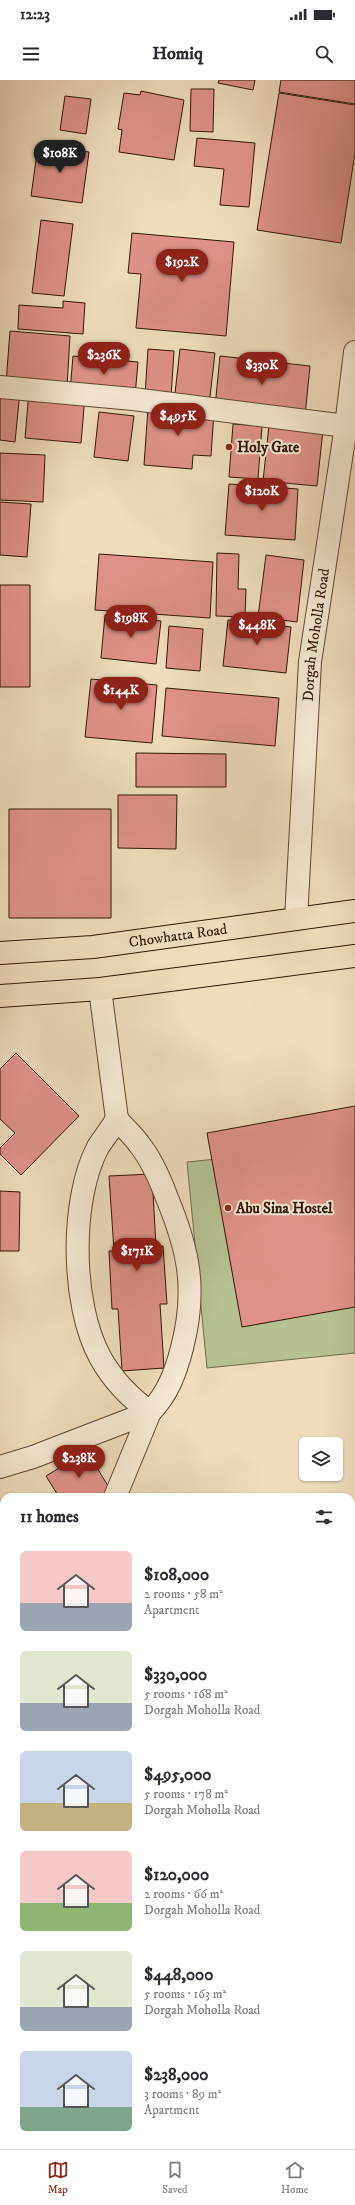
<!DOCTYPE html>
<meta charset="utf-8">
<style>
body{margin:0;font-family:"IM FELL DW Pica",serif;background:#f7f7f7;color:#2b2b33;height:100vh;display:flex;flex-direction:column;font-size:15px;white-space:nowrap}
*{box-sizing:border-box;margin:0}
p{font-size:13px;color:#7c7c81}
.icon{flex:none;width:22px;height:22px;fill:none;stroke:currentColor;stroke-width:2;stroke-linecap:round;stroke-linejoin:round}
.map{position:relative;flex:1;overflow:hidden}
.details{position:absolute;left:0px;top:1413px;width:355px;height:656px;display:flex;flex-direction:column;background:#fff;border-radius:12px 12px 0 0;box-shadow:0 1px 3px #0004}
.details>*{flex:none}
.tools{position:absolute;left:299px;top:1357px;display:grid;gap:8px}
.tools a{display:grid;place-items:center;width:44px;height:44px;border-radius:6px;background:#fff;box-shadow:0 1px 3px #0004;font-size:20px}
.price{position:absolute;translate:-50% -34px;padding:0 9px;border-radius:14px;background:#8f2418;color:#fff;font-size:13px;line-height:26px;filter:drop-shadow(0 1px 2px #0008)}
.price::after{content:'';position:absolute;left:50%;top:24px;width:12px;height:9px;margin-left:-6px;background:inherit;clip-path:polygon(0 0,100% 0,50% 100%)}
.price.current{background:#222;color:#fff}
ul{padding:0;list-style:none}
li{display:flex;align-items:center;gap:12px;height:100px;padding:0 20px}
li span{display:grid;place-items:center;flex:none;width:112px;height:80px;border-radius:6px;color:#555}
li>.icon{margin-inline-start:auto}
span .icon{width:48px;height:48px;fill:#fffc;stroke-width:1}
li b{font-size:17px}
h2{display:flex;justify-content:space-between;align-items:center;height:48px;padding:0 20px;font-size:17px}
.status{display:flex;justify-content:space-between;align-items:center;height:28px;padding:0 20px;background:#fff;direction:ltr}
.status svg{height:11px;fill:currentColor}
header{display:flex;justify-content:space-between;align-items:center;height:52px;padding:0 20px;background:#fff;font-size:18px;font-weight:800}
.tabs{display:flex;justify-content:space-around;align-items:center;height:56px;border-top:1px solid #e1e1e2;background:#fff;font-size:11px;color:#7c7c81}
.tabs a{display:grid;justify-items:center;gap:2px}
.tabs .current{color:#8f2418}
.map>svg:first-child{display:block}
</style>
<div class="status"><b>12:23</b><svg viewBox="0 0 49 12"><path d="M0 12V9h3v3zM5 12V6h3v6zM10 12V3h3v9zM15 12V0h3v12zM26 1h20v11H26zM47 4h2v5h-2z"/></svg></div>
<header><svg class="icon" aria-label="menu" viewBox="0 0 24 24"><path d="M4 6h16M4 12h16M4 18h16"/></svg>Homiq<svg class="icon" aria-label="search" viewBox="0 0 24 24"><circle cx="10" cy="10" r="6"/><path d="M15 15l6 6"/></svg></header>
<div class="map">
<svg width="355" height="2069" viewBox="0 0 355 2069">
<rect width="100%" height="100%" fill="#eedcbc"/>
<filter id="stains"><feTurbulence type="fractalNoise" baseFrequency=".005" numOctaves="4"/><feColorMatrix values="0 0 0 0 .2 0 0 0 0 .09 0 0 0 0 .02 0 0 0 .5 -.17"/></filter>
<radialGradient id="worn" r=".72"><stop offset=".6" stop-color="#630" stop-opacity="0"/><stop offset="1" stop-color="#630" stop-opacity=".3"/></radialGradient>
<!-- green -->
<path fill="#b6c192" stroke="#746c4c" d="M355 1065V1273L207 1288 187 1082Z"/>
<!-- building -->
<path fill="#df9289" stroke="#321607" d="M219 0H255L253 10 218 3Z
M281 0H355V24L279 12Z
M191 9H214L213 52 190 51Z
M141 11 184 20 174 80 119 72 122 50 118 49 124 13 140 15Z
M279 13 355 25V73L341 163 257 150Z
M65 16 91 19 86 54 60 50Z
M197 58 255 63 249 127 220 125 224 89 194 86Z
M38 66 89 72 82 123 31 116Z
M41 140 73 144 64 216 32 213Z
M132 153 234 162 226 256 136 248 141 194 128 193Z
M63 221 85 223 83 254 18 249 19 225 63 228Z
M10 251 70 256 67 307 6 303Z
M148 269 174 271 171 317 145 315Z
M180 269 215 273 209 325 174 322Z
M73 276 138 282 135 316 70 311Z
M220 276 310 286 305 336 215 327Z
M0 309 20 311 15 362 0 360Z
M29 311 85 316 81 363 25 358Z
M148 328 214 332 211 376 193 375 192 389 144 385Z
M99 332 134 336 128 381 94 377Z
M233 344 262 346 258 399 229 397Z
M269 345 323 350 317 406 263 401Z
M0 373 45 375 43 422 0 420Z
M229 404 298 409 295 460 225 455Z
M0 422 31 424 27 477 0 475Z
M217 473 239 474 238 509H246L245 537 216 536Z
M99 474 213 482 210 538 95 530Z
M266 475 304 480 297 542 258 537Z
M0 505H30V607H0Z
M105 535 161 541 156 584 101 578Z
M228 540 291 547 286 593 223 586Z
M169 546 203 549 200 591 166 588Z
M91 599 157 605 152 663 85 657Z
M166 608 279 618 275 666 162 656Z
M136 673 226 674V707H136Z
M118 715H177L176 769 118 768Z
M9 729H111V838H9Z
M16 973 79 1036 21 1095 0 1074V1068L15 1053 0 1039V989Z
M355 1026V1227L242 1247 207 1053Z
M152 1094 156 1167 163 1166 167 1224H160L164 1288 122 1291 118 1229H112L109 1171H114L109 1096Z
M0 1111 20 1112 19 1171H0Z
M87 1371 111 1411 101 1417H59L46 1396Z
M351 1451H355V1494H351Z
M0 1558H4V1610L0 1611Z
M0 1636H4V1664H0Z
M351 1686 355 1687V1696L351 1705Z
M351 1750H355L351 1772Z
M0 1797H4V1820H0Z
M355 1825V1845L351 1843Z
M351 1860H355V1918H351Z
M0 1898 4 1899V1926H0Z
M353 1927H355V1955H351Z
M0 1963H4V1994L0 1993Z
M351 1983H355V2040L351 2039Z
M0 2060H4V2065H10L9 2069H0Z
M106 2065H143V2069H106Z"/>
<g fill="none" stroke-linecap="round" stroke-linejoin="round">
<defs>
<g id="minor">
<path d="M0 307 133 319 346 346"/>
<path id="s1" d="M296 839 310 582 346 346 355 272"/>
<path d="M100 909 117 1039"/>
<path d="M117 1039C124 1048 133 1055 139 1064 152 1080 160 1099 167 1118 189 1171 197 1210 182 1268 176 1291 168 1314 150 1332 129 1317 112 1299 100 1277 71 1224 70 1120 98 1067 104 1058 111 1049 117 1039Z"/>
<path d="M0 1387 33 1377 150 1332"/>
<path d="M115 1417 150 1332"/>
<path d="M351 2058 355 2057"/>
</g>
<g id="major">
<path id="s2" d="M0 873 93 867 355 831"/>
<path d="M0 916 100 909 355 876"/>
</g>
</defs>
<!-- minor casing -->
<use href="#minor" stroke="#614834" stroke-width="24"/>
<!-- major casing -->
<use href="#major" stroke="#321607" stroke-width="24"/>
<!-- minor -->
<use href="#minor" stroke="#f4e8d3" stroke-width="22"/>
<!-- major -->
<use href="#major" stroke="#eedcbc" stroke-width="22"/>
</g>
<!-- markers -->
<g fill="#8f2418" stroke="#f4e8d3" stroke-width="1.5">
<circle cx="229" cy="367" r="4"/>
<circle cx="228" cy="1128" r="4"/>
</g>
<g text-anchor="middle" stroke-width="4" stroke-linejoin="round" paint-order="stroke">
<!-- poi labels -->
<g font-size="15" font-weight="bold" fill="#321607" stroke="#f4e8d3" text-anchor="start">
<text x="237" y="372">Holy Gate</text>
<text x="236" y="1133">Abu Sina Hostel</text>
</g>
<!-- street labels -->
<g font-size="15" fill="#321607" stroke="#f4e8d3">
<text dy="5" stroke="none"><textPath href="#s1" startOffset="285">Dorgah Moholla Road</textPath></text>
<text dy="5" stroke="none"><textPath href="#s2" startOffset="179">Chowhatta Road</textPath></text>
</g>
</g>
<rect width="100%" height="100%" filter="url(#stains)"/>
<rect width="100%" height="100%" fill="url(#worn)"/>
</svg>
<div class="tools">
<a><svg class="icon" aria-label="layers" viewBox="0 0 24 24"><path d="M12 4l9 5-9 5-9-5zM3 14l9 5 9-5"/></svg></a>
</div>
<b class="price current" style="left:60px;top:94px">$108K</b>
<b class="price" style="left:182px;top:203px">$192K</b>
<b class="price" style="left:104px;top:296px">$236K</b>
<b class="price" style="left:262px;top:306px">$330K</b>
<b class="price" style="left:178px;top:357px">$495K</b>
<b class="price" style="left:262px;top:432px">$120K</b>
<b class="price" style="left:131px;top:559px">$198K</b>
<b class="price" style="left:257px;top:566px">$448K</b>
<b class="price" style="left:121px;top:631px">$144K</b>
<b class="price" style="left:137px;top:1192px">$171K</b>
<b class="price" style="left:79px;top:1399px">$238K</b>
<section class="details">
<h2>11 homes<svg class="icon" aria-label="filters" viewBox="0 0 24 24"><path d="M4 7h16M4 17h16"/><circle cx="9" cy="7" r="2"/><circle cx="15" cy="17" r="2"/></svg></h2>
<ul>
<li><span style="background:linear-gradient(#f6c9c9 65%,#9aa5b1 0)"><svg class="icon" aria-label="home" viewBox="0 0 24 24"><path d="M3 11l9-7 9 7M6 9v11h12V9"/></svg></span><div><b>$108,000</b><p>2 rooms · 58 m²</p><p>Apartment</p></div></li>
<li><span style="background:linear-gradient(#dfe7d0 65%,#9aa5b1 0)"><svg class="icon" aria-label="home" viewBox="0 0 24 24"><path d="M3 11l9-7 9 7M6 9v11h12V9"/></svg></span><div><b>$330,000</b><p>5 rooms · 168 m²</p><p>Dorgah Moholla Road</p></div></li>
<li><span style="background:linear-gradient(#c9d6e8 65%,#c2b280 0)"><svg class="icon" aria-label="home" viewBox="0 0 24 24"><path d="M3 11l9-7 9 7M6 9v11h12V9"/></svg></span><div><b>$495,000</b><p>5 rooms · 178 m²</p><p>Dorgah Moholla Road</p></div></li>
<li><span style="background:linear-gradient(#f6c9c9 65%,#8fb573 0)"><svg class="icon" aria-label="home" viewBox="0 0 24 24"><path d="M3 11l9-7 9 7M6 9v11h12V9"/></svg></span><div><b>$120,000</b><p>2 rooms · 66 m²</p><p>Dorgah Moholla Road</p></div></li>
<li><span style="background:linear-gradient(#dfe7d0 70%,#9aa5b1 0)"><svg class="icon" aria-label="home" viewBox="0 0 24 24"><path d="M3 11l9-7 9 7M6 9v11h12V9"/></svg></span><div><b>$448,000</b><p>5 rooms · 163 m²</p><p>Dorgah Moholla Road</p></div></li>
<li><span style="background:linear-gradient(#c9d6e8 70%,#7fa58c 0)"><svg class="icon" aria-label="home" viewBox="0 0 24 24"><path d="M3 11l9-7 9 7M6 9v11h12V9"/></svg></span><div><b>$238,000</b><p>3 rooms · 89 m²</p><p>Apartment</p></div></li>
</ul>
</section>
</div>
<nav class="tabs">
<a class="current"><svg class="icon" aria-label="map" viewBox="0 0 24 24"><path d="M3 6l6-2 6 2 6-2v14l-6 2-6-2-6 2zM9 4v14M15 6v14"/></svg>Map</a>
<a><svg class="icon" aria-label="saved" viewBox="0 0 24 24"><path d="M7 4h10v16l-5-4-5 4z"/></svg>Saved</a>
<a><svg class="icon" aria-label="home" viewBox="0 0 24 24"><path d="M3 11l9-7 9 7M6 9v11h12V9"/></svg>Home</a>
</nav>
